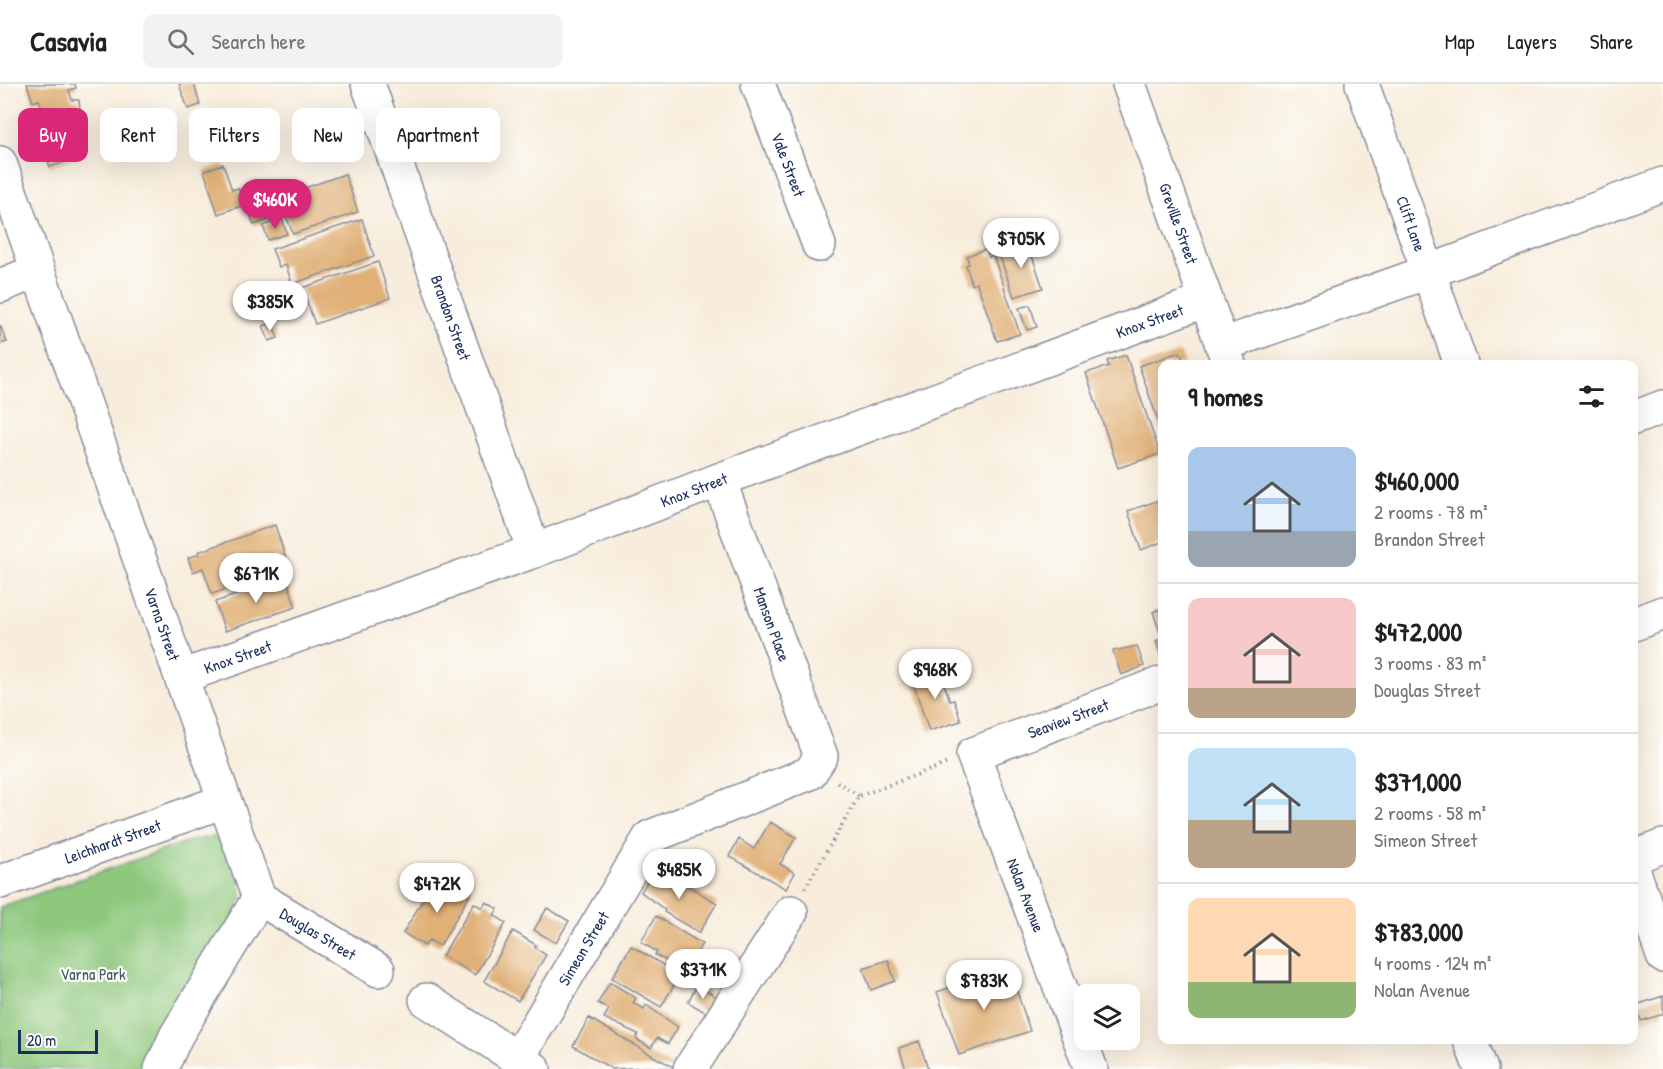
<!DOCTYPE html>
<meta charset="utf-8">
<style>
body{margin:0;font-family:"Patrick Hand",sans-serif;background:#f2f2f2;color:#202124;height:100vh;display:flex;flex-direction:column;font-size:22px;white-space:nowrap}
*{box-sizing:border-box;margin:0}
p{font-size:20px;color:#757577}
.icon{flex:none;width:33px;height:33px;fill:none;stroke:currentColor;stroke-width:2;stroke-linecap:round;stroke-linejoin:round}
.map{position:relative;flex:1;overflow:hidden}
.side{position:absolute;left:1158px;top:276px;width:480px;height:684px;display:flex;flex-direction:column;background:#fff;border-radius:12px;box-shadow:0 6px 24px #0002}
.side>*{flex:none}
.top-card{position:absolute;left:18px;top:24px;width:570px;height:54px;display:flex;gap:12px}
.buttons{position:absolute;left:1074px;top:900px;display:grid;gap:12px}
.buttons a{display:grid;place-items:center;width:66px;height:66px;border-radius:12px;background:#fff;box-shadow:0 6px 24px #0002;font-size:30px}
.scale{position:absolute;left:18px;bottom:15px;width:80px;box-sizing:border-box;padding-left:6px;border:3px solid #1b2f5e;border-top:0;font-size:16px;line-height:21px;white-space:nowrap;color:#1b2f5e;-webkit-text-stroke:4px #fdfcf7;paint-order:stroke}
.price{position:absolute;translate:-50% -51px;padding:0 14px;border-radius:21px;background:#fff;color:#222;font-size:20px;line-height:39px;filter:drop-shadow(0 2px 3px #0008)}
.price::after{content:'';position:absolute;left:50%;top:36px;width:18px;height:14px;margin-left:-9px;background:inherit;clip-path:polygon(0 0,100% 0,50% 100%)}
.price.selected{background:#db2777;color:#fff}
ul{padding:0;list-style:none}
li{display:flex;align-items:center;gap:18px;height:150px;padding:0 30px}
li+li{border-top:2px solid #e0e0e0}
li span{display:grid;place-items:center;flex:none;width:168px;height:120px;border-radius:12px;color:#555}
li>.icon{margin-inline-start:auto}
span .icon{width:72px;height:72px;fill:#fffc;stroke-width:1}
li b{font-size:26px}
h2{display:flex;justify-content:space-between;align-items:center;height:72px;padding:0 30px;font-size:26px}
.chip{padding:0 21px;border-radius:12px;background:#fff;box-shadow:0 6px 24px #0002;font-size:21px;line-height:54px}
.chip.selected{background:#db2777;color:#fff}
header{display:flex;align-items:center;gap:36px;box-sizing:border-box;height:84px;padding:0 30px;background:#fff;border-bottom:2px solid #e0e0e0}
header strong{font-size:28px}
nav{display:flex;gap:33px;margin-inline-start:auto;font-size:21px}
.search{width:420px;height:54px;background:#f2f2f2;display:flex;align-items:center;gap:15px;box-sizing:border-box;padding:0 21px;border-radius:12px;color:#757577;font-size:22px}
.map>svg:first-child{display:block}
</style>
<header>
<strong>Casavia</strong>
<div class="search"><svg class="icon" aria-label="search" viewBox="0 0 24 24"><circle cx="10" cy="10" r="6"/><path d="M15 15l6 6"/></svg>Search here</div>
<nav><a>Map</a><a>Layers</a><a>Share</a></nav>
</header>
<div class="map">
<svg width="1663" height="985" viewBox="0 0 1663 985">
<rect width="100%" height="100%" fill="#fdfcf7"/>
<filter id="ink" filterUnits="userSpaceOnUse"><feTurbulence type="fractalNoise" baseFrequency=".0167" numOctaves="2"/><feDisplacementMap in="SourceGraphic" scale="12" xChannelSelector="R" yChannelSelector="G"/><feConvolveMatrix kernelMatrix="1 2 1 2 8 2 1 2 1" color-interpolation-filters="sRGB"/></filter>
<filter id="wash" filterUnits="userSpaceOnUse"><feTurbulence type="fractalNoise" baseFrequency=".008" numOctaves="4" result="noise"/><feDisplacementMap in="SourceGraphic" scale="24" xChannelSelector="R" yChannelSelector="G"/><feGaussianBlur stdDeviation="1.35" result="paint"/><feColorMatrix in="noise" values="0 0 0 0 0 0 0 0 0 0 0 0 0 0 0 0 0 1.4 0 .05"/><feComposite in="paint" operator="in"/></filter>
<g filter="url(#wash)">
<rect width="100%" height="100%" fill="#f8eddc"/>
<!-- green -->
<path fill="#8dc87d" stroke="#547c6e" stroke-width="1.5" d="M213 753C233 762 236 795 243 814L149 985H0V823L192 756Z"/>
<g id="blocks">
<!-- building -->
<path fill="#e0b077" d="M27 0H75L76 4 69 6 72 16H79L80 26 44 40 39 38 37 32 43 26 39 16 33 18Z
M179 0H194L200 21 188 25Z
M69 42 79 73 50 83 40 52Z
M223 80 232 106 238 104 244 121 218 130 204 87Z
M345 90 358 128 293 150 279 113Z
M274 114 280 132 254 141 247 123Z
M282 135 287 150 268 156 263 142Z
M362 135 374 172 292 200 286 181 279 183 272 165Z
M1027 157 1043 204 1014 213 998 167Z
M986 165 989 173 993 171 1020 250 997 257 977 199 972 201 966 181 969 180 967 172Z
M378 178 390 214 315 240 302 204Z
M1030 221 1037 243 1027 246 1019 224Z
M272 239 278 254 269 257 263 242Z
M0 241 7 258 0 260Z
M1180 268 1185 280H1162V348L1139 282Z
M1126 271 1160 370 1118 384 1086 289 1109 282 1107 277Z
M1162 415V458L1141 466 1128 427Z
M275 441 289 484 212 510 203 484 193 488 188 474 199 470 198 468Z
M286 494 296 523 225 547 215 518Z
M1162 524V574L1156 557 1162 555 1153 528Z
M1137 562 1144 582 1121 591 1113 567Z
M938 582 950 617 954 616 961 637 929 647 911 592Z
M770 738 796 753 780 780 795 789 786 805 729 772 739 755 754 765Z
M656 783 717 819 699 849 664 828 665 826 641 808Z
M454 796 472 807 440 862 429 856 425 862 403 849 433 799 447 808Z
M486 818 498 825 494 831 506 839 475 891 442 872 474 819 482 824Z
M547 824 569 837 556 859 534 846Z
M656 832 702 860 686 886 655 871 657 868 641 858Z
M513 847 536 861 535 864 546 871 518 917 484 897Z
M631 862 680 891 661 923 612 894Z
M888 876 895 897 871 906 863 884Z
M1009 883 1030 947 959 971 937 908Z
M610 898 636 914 633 919 644 925 646 921 678 943 668 960 657 954 651 964 636 955 638 950 604 934 609 925 598 919Z
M697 901 718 914 708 930 688 918Z
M1663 912V930L1641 937 1636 921Z
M589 934 653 972 674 983 673 985 647 983 612 985 573 962Z
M919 957 928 985H906L899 964Z"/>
</g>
</g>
<g filter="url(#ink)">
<use href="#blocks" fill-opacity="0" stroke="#8a8e9d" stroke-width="1.5"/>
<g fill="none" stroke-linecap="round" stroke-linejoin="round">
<defs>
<g id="minor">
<path id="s1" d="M368 0 534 467"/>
<path id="s2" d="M758 0 819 161"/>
<path id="s3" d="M1129 0 1229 280"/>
<path id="s4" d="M1362 0 1461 280"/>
<path id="s5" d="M0 79 259 814"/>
<path d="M0 202 37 187"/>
<path d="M1222 261 1428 188 1663 100"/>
<path d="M1634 334 1663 323"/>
<path d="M1634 540 1663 529"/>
<path id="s6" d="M181 593 534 467 719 396 1206 216"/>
<path d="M1634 773 1663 762"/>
<path d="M1634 788 1663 872"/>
<path id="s7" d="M0 798 224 717"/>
<path id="s8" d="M259 814 378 886"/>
<path d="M426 916 534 985"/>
<path d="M1470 956 1481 985"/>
<path id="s9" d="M517 975 650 753 810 689 821 672 719 396"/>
<path d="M161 985 176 952 259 814"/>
<path d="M690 985 791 828"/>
<path id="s10" d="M1091 985 973 670 1162 599"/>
</g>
</defs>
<!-- minor casing -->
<use href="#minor" stroke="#8a8e9d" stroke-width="36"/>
<!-- path -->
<path stroke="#8a8e9d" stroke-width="4" stroke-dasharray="1.5 4.5" stroke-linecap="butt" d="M837 698 859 712
M805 804 859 712 946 680"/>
<!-- minor -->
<use href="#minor" stroke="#fff" stroke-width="33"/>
</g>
</g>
<g text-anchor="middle" stroke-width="4.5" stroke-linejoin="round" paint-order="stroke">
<!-- street labels -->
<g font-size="16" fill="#1b2f5e" stroke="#fdfcf7">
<text dy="6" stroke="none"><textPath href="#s2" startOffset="86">Vale Street</textPath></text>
<text dy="6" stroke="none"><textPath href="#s3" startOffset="148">Greville Street</textPath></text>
<text dy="6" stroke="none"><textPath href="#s4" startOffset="148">Clift Lane</textPath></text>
<text dy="6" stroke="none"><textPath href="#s1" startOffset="248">Brandon Street</textPath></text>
<text dy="6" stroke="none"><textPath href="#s6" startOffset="1032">Knox Street</textPath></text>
<text dy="6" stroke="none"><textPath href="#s6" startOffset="546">Knox Street</textPath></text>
<text dy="6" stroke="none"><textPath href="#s5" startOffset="489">Varna Street</textPath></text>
<text transform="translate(772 540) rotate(70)" y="6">Manson Place</text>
<text dy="6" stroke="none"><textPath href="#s6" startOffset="60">Knox Street</textPath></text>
<text dy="6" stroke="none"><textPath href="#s10" startOffset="438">Seaview Street</textPath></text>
<text dy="6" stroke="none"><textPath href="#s7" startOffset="120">Leichhardt Street</textPath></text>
<text transform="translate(1026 811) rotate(69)" y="6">Nolan Avenue</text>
<text dy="6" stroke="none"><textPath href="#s8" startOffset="69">Douglas Street</textPath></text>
<text dy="6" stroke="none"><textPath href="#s9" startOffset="129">Simeon Street</textPath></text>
</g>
<!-- park labels -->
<g font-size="16" fill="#3d5d67" stroke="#fdfcf7">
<text x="93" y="896">Varna Park</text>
</g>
</g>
</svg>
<div class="buttons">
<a><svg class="icon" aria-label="layers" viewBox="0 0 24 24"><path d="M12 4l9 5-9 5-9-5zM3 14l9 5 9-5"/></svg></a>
</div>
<div class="scale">20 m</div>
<b class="price selected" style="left:275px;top:146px">$460K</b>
<b class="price" style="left:1021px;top:185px">$705K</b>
<b class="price" style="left:270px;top:248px">$385K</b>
<b class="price" style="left:256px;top:520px">$671K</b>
<b class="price" style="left:935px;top:616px">$968K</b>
<b class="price" style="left:679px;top:816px">$485K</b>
<b class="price" style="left:437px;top:830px">$472K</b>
<b class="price" style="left:703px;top:916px">$371K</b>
<b class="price" style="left:984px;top:927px">$783K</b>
<div class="top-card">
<a class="chip selected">Buy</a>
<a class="chip">Rent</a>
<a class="chip">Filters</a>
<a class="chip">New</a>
<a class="chip">Apartment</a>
</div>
<section class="side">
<h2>9 homes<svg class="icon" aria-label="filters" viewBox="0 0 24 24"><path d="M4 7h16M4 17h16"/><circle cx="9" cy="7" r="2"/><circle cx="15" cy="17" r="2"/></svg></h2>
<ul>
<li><span style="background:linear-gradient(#a9c7e8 70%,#9aa5b1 0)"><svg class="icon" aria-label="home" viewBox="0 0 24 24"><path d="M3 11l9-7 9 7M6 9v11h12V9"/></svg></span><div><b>$460,000</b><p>2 rooms · 78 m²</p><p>Brandon Street</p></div></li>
<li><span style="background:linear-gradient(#f6c9c9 75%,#b9a48a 0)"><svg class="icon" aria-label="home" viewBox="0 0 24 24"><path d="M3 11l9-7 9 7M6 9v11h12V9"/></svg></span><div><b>$472,000</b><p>3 rooms · 83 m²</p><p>Douglas Street</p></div></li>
<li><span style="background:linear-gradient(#bfe0f5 60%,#b9a48a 0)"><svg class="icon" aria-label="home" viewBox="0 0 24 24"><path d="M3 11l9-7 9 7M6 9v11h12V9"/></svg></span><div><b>$371,000</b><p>2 rooms · 58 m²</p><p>Simeon Street</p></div></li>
<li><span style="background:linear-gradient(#ffd9b3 70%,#8fb573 0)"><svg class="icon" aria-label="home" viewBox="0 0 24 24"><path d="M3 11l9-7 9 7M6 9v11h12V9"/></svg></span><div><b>$783,000</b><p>4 rooms · 124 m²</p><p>Nolan Avenue</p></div></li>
</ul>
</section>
</div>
